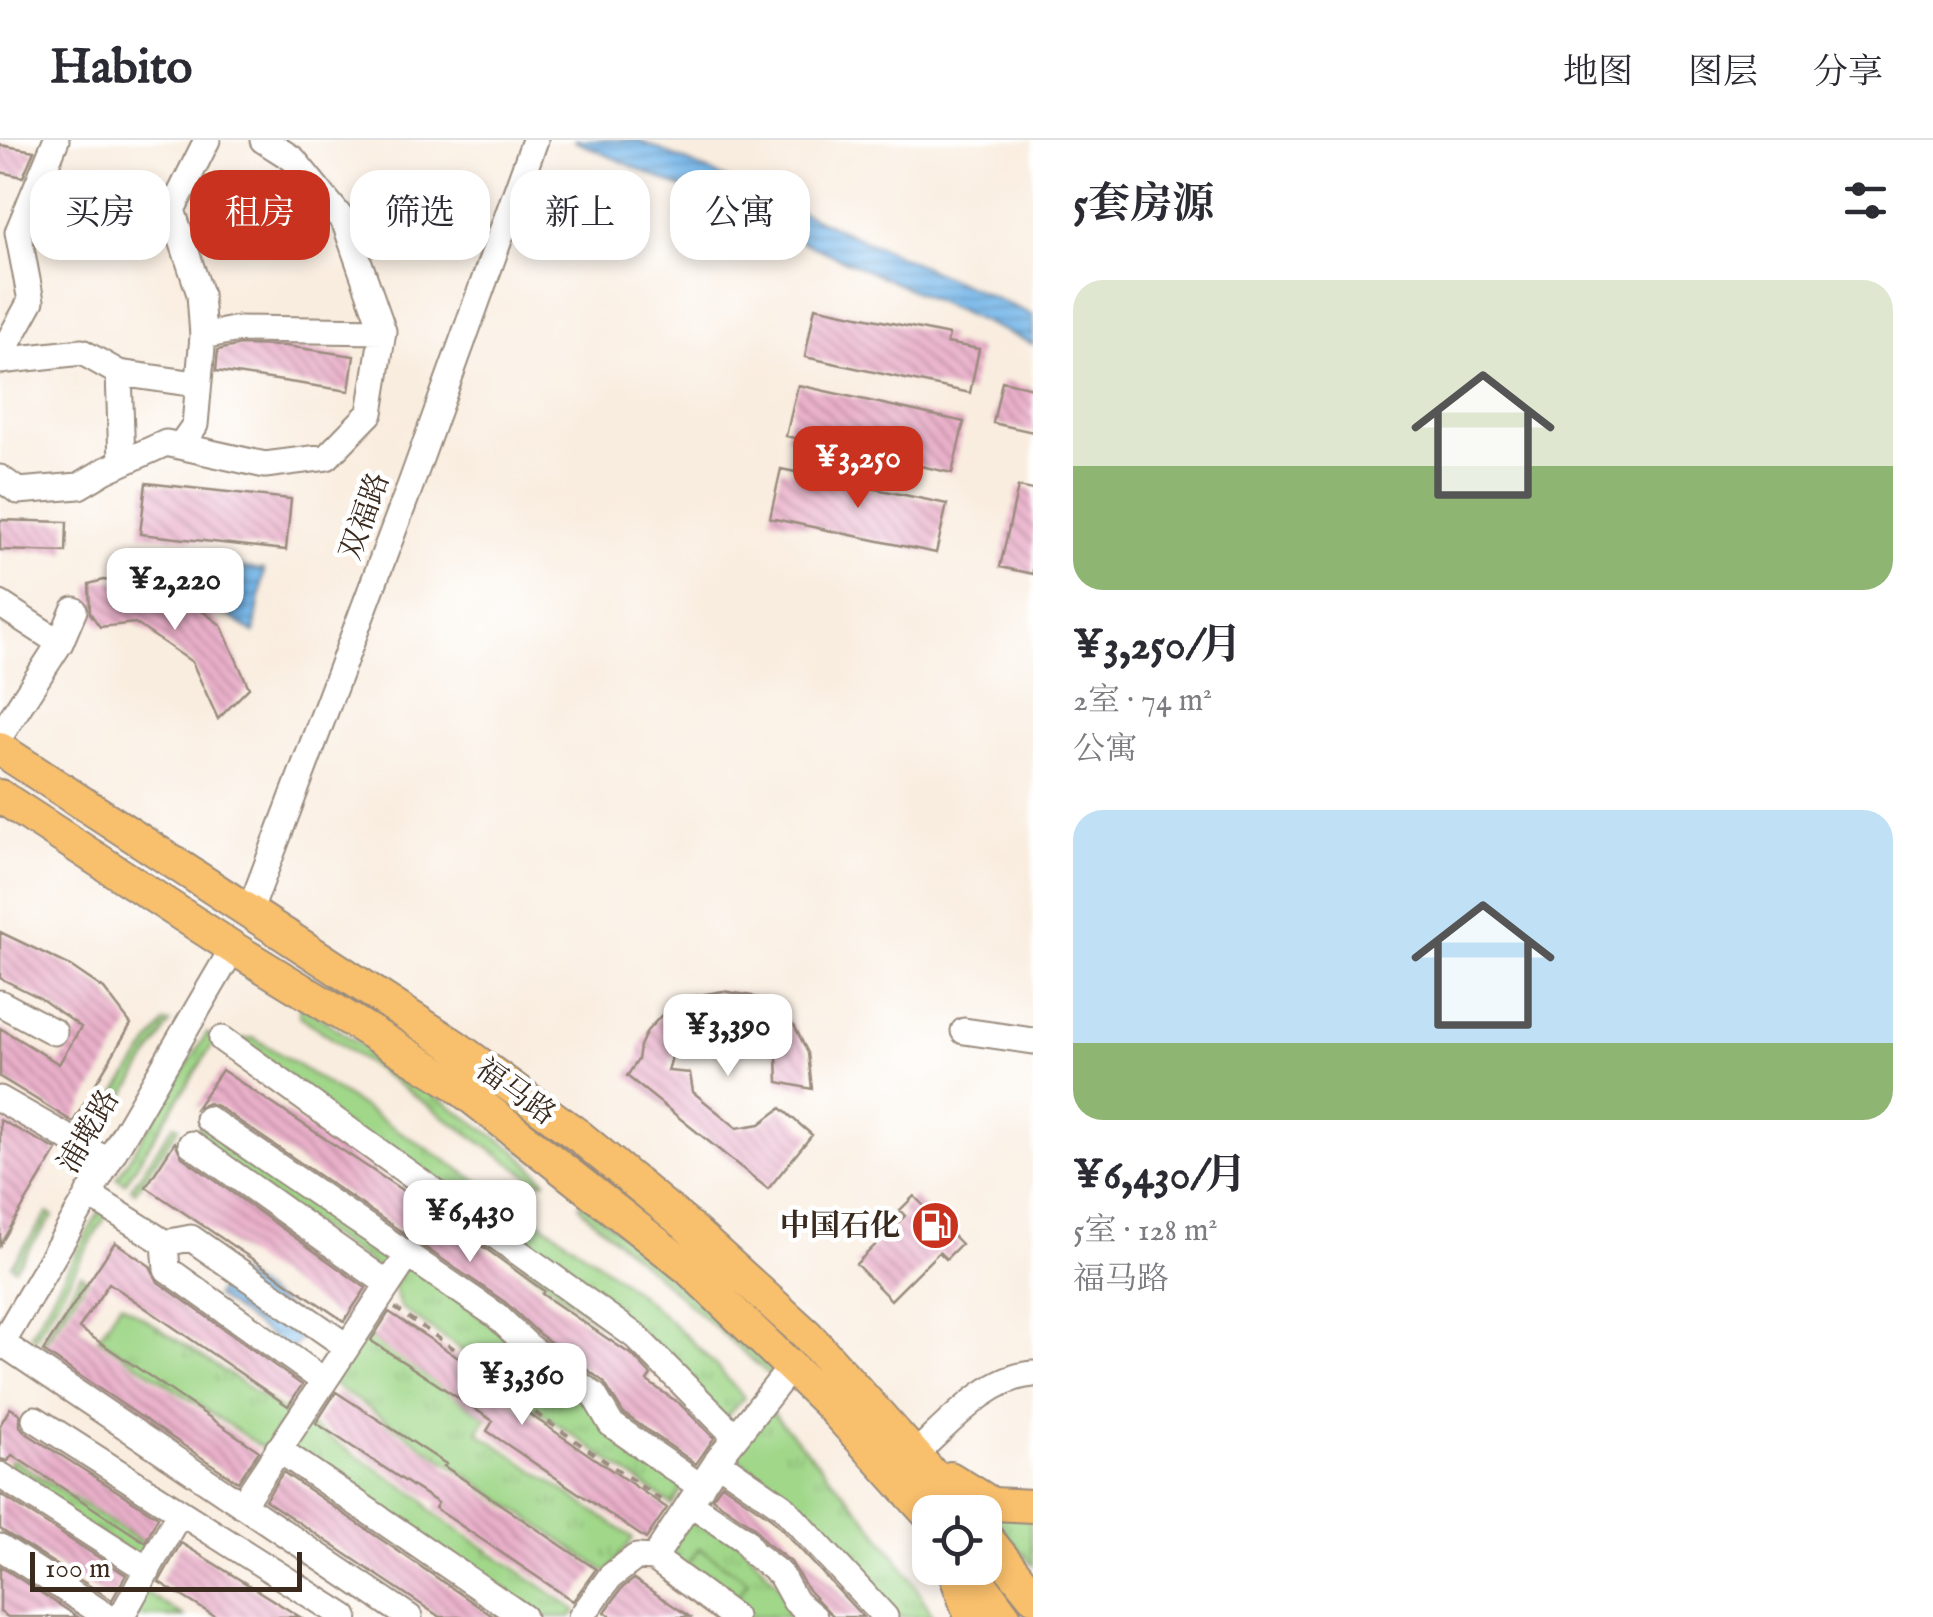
<!DOCTYPE html>
<html lang="zh">
<meta charset="utf-8">
<style>
body{margin:0;font-family:"IM FELL English","Noto Serif SC",serif;background:#f2f2f3;color:#2b2b33;height:100vh;display:flex;flex-direction:column;font-size:38px;white-space:nowrap}
*{box-sizing:border-box;margin:0}
p{font-size:32px;color:#7c7c81}
.icon{flex:none;width:55px;height:55px;fill:none;stroke:currentColor;stroke-width:2;stroke-linecap:round;stroke-linejoin:round}
.map{position:relative;flex:1;overflow:hidden}
.panel{display:flex;flex-direction:column;background:#fff;width:900px}
.panel>*{flex:none}
.top-card{position:absolute;left:30px;top:30px;width:852px;height:90px;display:flex;gap:20px}
.buttons{position:absolute;left:912px;top:1355px;display:grid;gap:20px}
.buttons a{display:grid;place-items:center;width:90px;height:90px;border-radius:20px;background:#fff;box-shadow:0 5px 15px #0003;font-size:50px}
.scale{position:absolute;left:30px;bottom:25px;width:272px;box-sizing:border-box;padding-left:10px;border:5px solid #3b2a1e;border-top:0;font-size:28px;line-height:35px;white-space:nowrap;color:#3b2a1e;-webkit-text-stroke:8px #fff;paint-order:stroke}
.price{position:absolute;translate:-50% -85px;padding:0 22px;border-radius:20px;background:#fff;color:#222;font-size:32px;line-height:65px;filter:drop-shadow(0 2px 5px #0008)}
.price::after{content:'';position:absolute;left:50%;top:60px;width:30px;height:22px;margin-left:-15px;background:inherit;clip-path:polygon(0 0,100% 0,50% 100%)}
.price.on{background:#c8321e;color:#fff}
ul{padding:0;list-style:none}
li{display:grid;align-content:center;gap:20px;height:530px;padding:0 40px}
li span{display:grid;place-items:center;height:310px;border-radius:30px;color:#555}
li>.icon{margin-inline-start:auto}
span .icon{width:180px;height:180px;fill:#fffc;stroke-width:1}
li b{font-size:42px}
h2{display:flex;justify-content:space-between;align-items:center;height:120px;padding:0 40px;font-size:42px}
.chip{padding:0 35px;border-radius:30px;background:#fff;box-shadow:0 5px 15px #0003;font-size:35px;line-height:90px}
.chip.on{background:#c8321e;color:#fff}
header{display:flex;align-items:center;gap:60px;box-sizing:border-box;height:140px;padding:0 50px;background:#fff;border-bottom:2px solid #e1e1e2}
header strong{font-size:48px}
nav{display:flex;gap:55px;margin-inline-start:auto;font-size:35px}
main{display:flex;flex:1;min-height:0}
.map>svg:first-child{display:block}
</style>
<header>
<strong>Habito</strong>
<nav><a>地图</a><a>图层</a><a>分享</a></nav>
</header>
<main>
<div class="map">
<svg width="1033" height="1477" viewBox="0 0 1033 1477">
<defs>
<pattern id="grass-tufts" width="24" height="20" patternUnits="userSpaceOnUse" patternTransform="scale(2.5)"><rect width="24" height="20" fill="#a0d789"/><path d="M3 7l-1-3M5 7V3M7 7l1-3M15 17l-1-3M17 17v-4M19 17l1-3" fill="none" stroke="#8bb976"/></pattern>
<pattern id="water-rules" width="6" height="5" patternUnits="userSpaceOnUse" patternTransform="scale(2.5)"><rect width="6" height="5" fill="#76b7ea"/><path d="M0 2.5h6" fill="none" stroke="#6295bd"/></pattern>
<pattern id="building-back-hatch" width="6" height="6" patternUnits="userSpaceOnUse" patternTransform="scale(2.5)"><rect width="6" height="6" fill="#eab0ca"/><path d="M-1 5l2 2M0 0l6 6M5-1l2 2" fill="none" stroke="#bf8fa3"/></pattern>
</defs>
<rect width="100%" height="100%" fill="#fff"/>
<filter id="ink" filterUnits="userSpaceOnUse"><feTurbulence type="fractalNoise" baseFrequency=".01" numOctaves="2"/><feDisplacementMap in="SourceGraphic" scale="20" xChannelSelector="R" yChannelSelector="G"/><feConvolveMatrix kernelMatrix="1 2 1 2 8 2 1 2 1" color-interpolation-filters="sRGB"/></filter>
<filter id="wash" filterUnits="userSpaceOnUse"><feTurbulence type="fractalNoise" baseFrequency=".0048" numOctaves="4" result="noise"/><feDisplacementMap in="SourceGraphic" scale="40" xChannelSelector="R" yChannelSelector="G"/><feGaussianBlur stdDeviation="2.25" result="paint"/><feColorMatrix in="noise" values="0 0 0 0 0 0 0 0 0 0 0 0 0 0 0 0 0 1.4 0 .05"/><feComposite in="paint" operator="in"/></filter>
<g filter="url(#wash)">
<rect width="100%" height="100%" fill="#f9eddf"/>
<!-- grass -->
<path fill="url(#grass-tufts)" stroke="#6e8054" stroke-width="2.5" d="M303 866 516 1011 546 1041 541 1042 523 1032 300 876 299 868Z
M164 883H170L97 1000H89V993Z
M207 893 216 899 125 1043 117 1038Z
M254 898C313 933 369 973 428 1009 541 1082 659 1153 744 1258L723 1280 233 900Z
M202 982 401 1116 388 1135 190 1001Z
M174 984 179 987 135 1052 131 1048Z
M585 1063 777 1232 774 1239 582 1070 579 1065Z
M101 1069 107 1074 35 1199 31 1194Z
M48 1073 53 1076 15 1128 11 1125Z
M410 1119 687 1341 672 1365 522 1259 507 1242 400 1167 393 1145Z
M81 1134 87 1139 45 1202 42 1201Z
M121 1163 293 1277 269 1312 98 1198Z
M361 1191 487 1278 478 1292 633 1398 608 1433 327 1240Z
M767 1267C826 1333 892 1398 933 1477H894C851 1412 790 1362 731 1312Z
M303 1281 423 1359 432 1372 576 1470 572 1477H535L285 1309Z
M12 1319 150 1407 141 1421 3 1334Z
M981 1364 1029 1374 1033 1426Z
M695 1373 741 1403 807 1477H742L662 1420Z
M146 1452 184 1477H131Z"/>
<!-- pitch -->
<path fill="#a0d789" stroke="#6e8054" stroke-width="2.5" d="M699 1408 748 1441 733 1463 684 1430Z"/>
<!-- water -->
<path fill="url(#water-rules)" stroke="#587084" stroke-width="2.5" d="M573 0H638L1033 175V204Z
M183 421 264 430 254 493 175 439Z
M233 1130 310 1185 291 1211 215 1156Z"/>
<g id="blocks">
<!-- building -->
<path fill="url(#building-back-hatch)" d="M0 5 34 11 23 37 0 32Z
M207 37 295 47 299 52 294 88 197 76 200 50Z
M815 167 949 195 947 203 979 209 970 253 805 217Z
M240 205 286 206 354 216 349 251 216 231 218 210Z
M1002 241 1033 248V292L993 283Z
M798 245 964 282 952 333 786 296Z
M781 329 947 364 936 413 770 378Z
M146 343 291 359 286 410 140 394Z
M1018 347 1033 350V434L1000 427Z
M0 380 67 382 66 412 0 410Z
M103 440 171 448 221 485 249 548 218 579 192 522 135 483 100 487 90 473 89 444Z
M0 792 69 825 104 849 131 884 73 982 0 937V888L59 924 81 887 40 858 0 838Z
M723 851 752 856 776 869 795 887 808 913 812 949 778 942 777 917 759 896 736 885H709L692 891 674 909 668 931 690 933 693 952 737 988 760 984 781 968 812 995 768 1049 627 936 638 920 640 906 647 891 670 866 694 856Z
M222 930 438 1074 544 1151 542 1154 633 1216 651 1235 647 1241 680 1264 714 1298 696 1324 623 1273 604 1242 538 1193 505 1162 217 966 208 963 196 968Z
M0 980 57 1010 0 1105Z
M175 1002 182 1017 366 1148 344 1181 146 1047Z
M914 1056 961 1104 946 1119 939 1112 891 1160 856 1124 905 1076 900 1070Z
M115 1102 150 1126 158 1142 302 1245 288 1266 109 1143 79 1188 259 1311 238 1342 43 1211Z
M389 1172 498 1244 494 1250 667 1368 646 1399 487 1291 493 1281 373 1202 371 1200Z
M336 1252 446 1324 444 1326 596 1429 573 1461 435 1368 438 1363 316 1283Z
M10 1268 20 1274V1286L26 1293 158 1377 145 1402 12 1315 8 1321 0 1319V1285Z
M283 1332 494 1477H440L265 1360Z
M722 1344 771 1378 863 1477H835L830 1473 808 1450 791 1422 765 1402 754 1387 712 1358Z
M0 1354 126 1435 112 1460 0 1389Z
M181 1403 300 1477H216L159 1442Z
M0 1426 78 1477H8L0 1472Z
M634 1439 690 1477H612L605 1472 622 1448Z"/>
</g>
</g>
<g filter="url(#ink)">
<use href="#blocks" fill-opacity="0" stroke="#9a8c7e" stroke-width="2.5"/>
<g fill="none" stroke-linecap="round" stroke-linejoin="round">
<defs>
<path id="minor" d="M203 196 200 154 172 70 207 0
M0 217 31 161 18 92 56 0
M0 221 82 212 119 233 122 322
M119 233 196 244
M180 306 195 285 203 196 239 189 383 191
M0 338 18 351 79 346 106 330 166 303 265 325 327 317 370 273 383 191 345 83 293 19 263 0
M0 464 60 503 74 470
M0 596 60 503
M249 773 412 341 535 0
M0 863 54 892
M964 891 1033 901
M222 899 635 1196 735 1296
M0 959 108 1021
M208 979 496 1175 527 1205 594 1255 611 1284 701 1347
M191 1004 388 1144
M88 1054 165 1103 191 1098 346 1206
M165 1103 167 1129 324 1241
M2 1203 409 1477
M0 1207 233 808
M35 1279 180 1372
M278 1309 523 1477
M914 1315C947 1286 987 1237 1033 1234
M717 1321 782 1366 885 1477
M0 1335 148 1430
M690 1363 745 1400 753 1413 780 1434 795 1461 814 1477
M242 1365 408 1115
M0 1407 108 1477
M654 1418 734 1477
M121 1477 180 1372 345 1477
M581 1477 610 1437 636 1417 654 1418 722 1314 792 1226"/>
<path id="major" d="M0 609 455 906 579 996 684 1083 807 1195 966 1372
M0 656 233 808 452 942 688 1128 828 1263 930 1376
M950 1338 992 1364 1033 1366
M985 1396 1033 1456
M953 1428 971 1477
M969 1428 1005 1477"/>
</defs>
<!-- minor casing -->
<use href="#minor" stroke="#9a8c7e" stroke-width="29"/>
<!-- major casing -->
<use href="#major" stroke="#9a8c7e" stroke-width="36"/>
<!-- path -->
<path stroke="#9a8c7e" stroke-width="4" stroke-dasharray="8 8" stroke-linecap="butt" d="M395 1168 502 1242 518 1261 667 1364"/>
<!-- minor -->
<use href="#minor" stroke="#fff" stroke-width="25"/>
<!-- major -->
<use href="#major" stroke="#f8bf6c" stroke-width="32"/>
</g>
</g>
<!-- icons -->
<defs>
<symbol id="fuel-disc" viewBox="-11 -11 22 22"><circle r="9.5" fill="#c8321e" stroke="#fff"/><path d="M-5.5-6h7V0h2V4h1.3V-2.5L3-4.5l.8-.8L6-3V5H2.5V1h-1V6h-7ZM-4.2-4.7v3.2H.2V-4.7Z" fill="#fff"/></symbol>
</defs>
<g fill-rule="evenodd">
<use href="#fuel-disc" x="908" y="1058" width="55" height="55"/>
</g>
<g text-anchor="middle" stroke-width="9" stroke-linejoin="round" paint-order="stroke">
<!-- street labels -->
<g font-size="30" fill="#3b2a1e" stroke="#fff">
<text transform="translate(364 376) rotate(-70)" y="10">双福路</text>
<text transform="translate(516 951) rotate(36)" y="10">福马路</text>
<text transform="translate(88 991) rotate(-60)" y="10">浦墘路</text>
</g>
<!-- poi labels -->
<g font-size="30" font-weight="bold" fill="#3b2a1e" stroke="#fff" text-anchor="end">
<text x="900" y="1095">中国石化</text>
</g>
</g>
</svg>
<div class="buttons">
<a><svg class="icon" aria-label="locate" viewBox="0 0 24 24"><circle cx="12" cy="12" r="6"/><path d="M12 2v4M12 18v4M2 12h4M18 12h4"/></svg></a>
</div>
<div class="scale">100 m</div>
<b class="price on" style="left:858px;top:371px">¥3,250</b>
<b class="price" style="left:175px;top:493px">¥2,220</b>
<b class="price" style="left:728px;top:939px">¥3,390</b>
<b class="price" style="left:470px;top:1125px">¥6,430</b>
<b class="price" style="left:522px;top:1288px">¥3,360</b>
<div class="top-card">
<a class="chip">买房</a>
<a class="chip on">租房</a>
<a class="chip">筛选</a>
<a class="chip">新上</a>
<a class="chip">公寓</a>
</div>
</div>
<section class="panel">
<h2>5套房源<svg class="icon" aria-label="filters" viewBox="0 0 24 24"><path d="M4 7h16M4 17h16"/><circle cx="9" cy="7" r="2"/><circle cx="15" cy="17" r="2"/></svg></h2>
<ul>
<li><span style="background:linear-gradient(#dfe7d0 60%,#8fb573 0)"><svg class="icon" aria-label="home" viewBox="0 0 24 24"><path d="M3 11l9-7 9 7M6 9v11h12V9"/></svg></span><div><b>¥3,250/月</b><p>2室 · 74 m²</p><p>公寓</p></div></li>
<li><span style="background:linear-gradient(#bfe0f5 75%,#8fb573 0)"><svg class="icon" aria-label="home" viewBox="0 0 24 24"><path d="M3 11l9-7 9 7M6 9v11h12V9"/></svg></span><div><b>¥6,430/月</b><p>5室 · 128 m²</p><p>福马路</p></div></li>
</ul>
</section>
</main>
